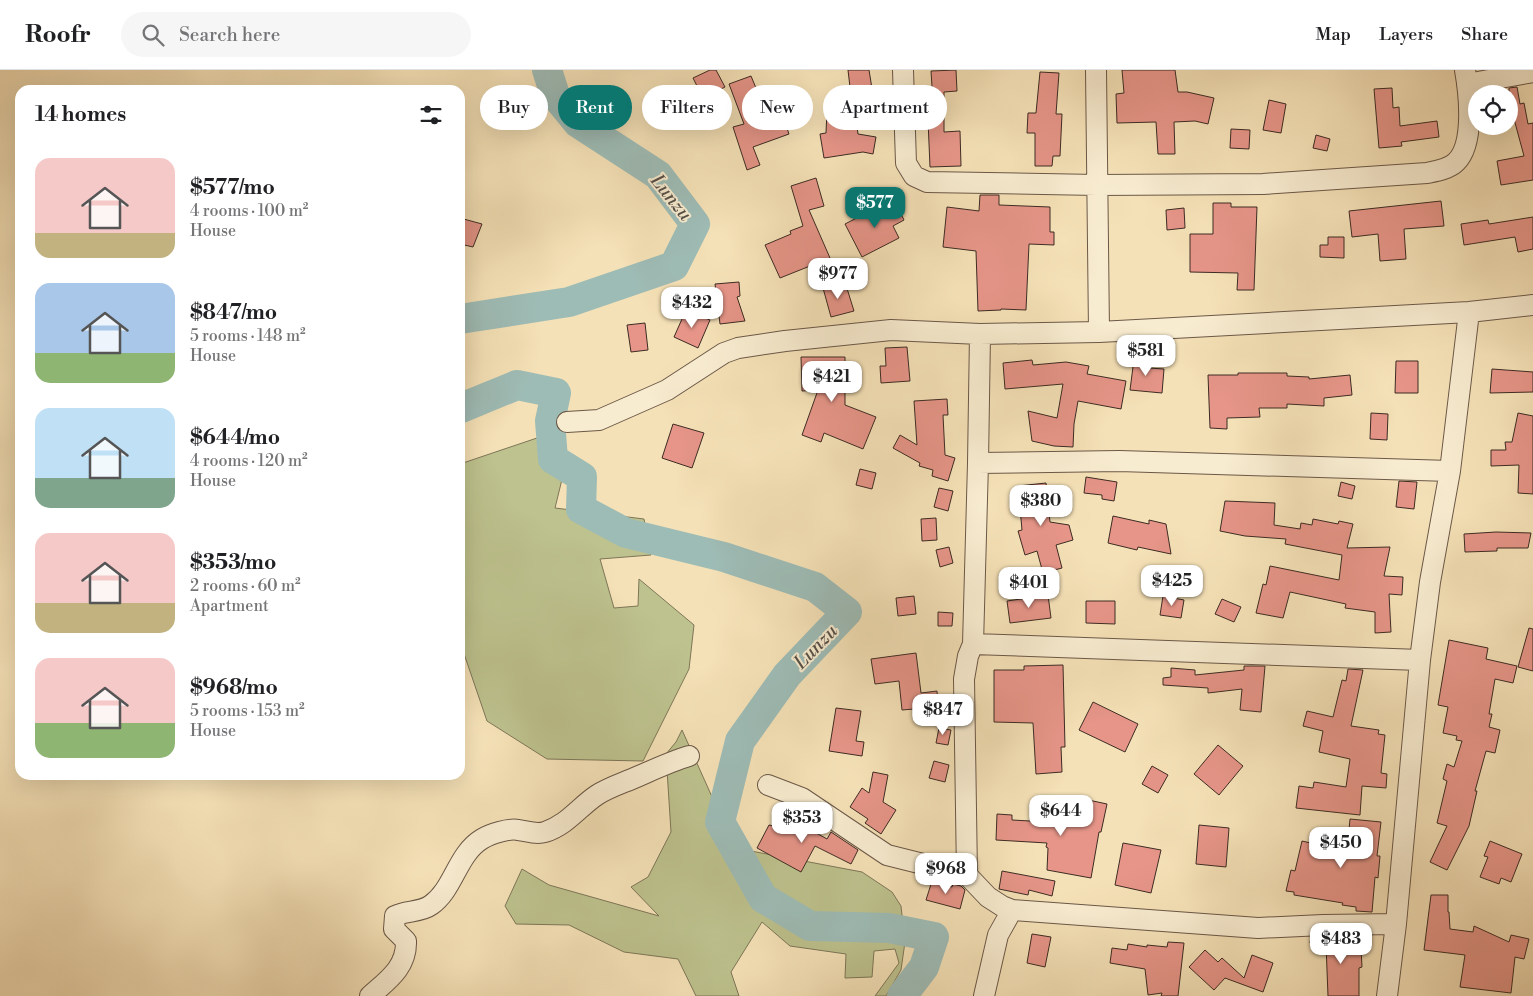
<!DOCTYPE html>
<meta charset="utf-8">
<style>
body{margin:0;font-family:"Libre Bodoni",serif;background:#f6f6f6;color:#202124;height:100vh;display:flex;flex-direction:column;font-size:19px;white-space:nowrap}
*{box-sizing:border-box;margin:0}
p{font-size:16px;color:#757577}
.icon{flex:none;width:28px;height:28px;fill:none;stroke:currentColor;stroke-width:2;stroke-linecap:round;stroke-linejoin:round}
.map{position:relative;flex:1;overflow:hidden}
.details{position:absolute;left:15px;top:15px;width:450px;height:695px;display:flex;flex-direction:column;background:#fff;border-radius:15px;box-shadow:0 5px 20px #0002}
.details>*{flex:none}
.banner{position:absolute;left:480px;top:15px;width:475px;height:45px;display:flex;gap:10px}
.fabs{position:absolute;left:1468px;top:15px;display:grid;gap:10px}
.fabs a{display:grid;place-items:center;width:50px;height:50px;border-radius:50%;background:#fff;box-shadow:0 5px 20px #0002;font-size:25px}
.price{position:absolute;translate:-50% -42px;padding:0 11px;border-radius:10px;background:#fff;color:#222;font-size:16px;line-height:32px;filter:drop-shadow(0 1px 2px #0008)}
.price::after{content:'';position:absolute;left:50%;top:30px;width:15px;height:11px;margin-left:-8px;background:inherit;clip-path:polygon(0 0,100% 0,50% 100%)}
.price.selected{background:#0f766e;color:#fff}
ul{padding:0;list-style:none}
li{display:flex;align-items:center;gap:15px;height:125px;padding:0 20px}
li span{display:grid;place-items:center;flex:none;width:140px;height:100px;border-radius:15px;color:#555}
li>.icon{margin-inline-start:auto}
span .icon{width:60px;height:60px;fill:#fffc;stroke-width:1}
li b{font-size:21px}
h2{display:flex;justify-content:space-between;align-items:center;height:60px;padding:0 20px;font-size:21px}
.chip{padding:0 18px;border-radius:22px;background:#fff;box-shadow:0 5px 20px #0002;font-size:18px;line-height:45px}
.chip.selected{background:#0f766e;color:#fff}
header{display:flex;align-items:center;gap:30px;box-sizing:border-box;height:70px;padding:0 25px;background:#fff;border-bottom:1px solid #e0e0e0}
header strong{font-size:24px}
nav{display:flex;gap:28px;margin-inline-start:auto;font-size:18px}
.search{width:350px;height:45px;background:#f6f6f6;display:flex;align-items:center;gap:12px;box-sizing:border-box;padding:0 18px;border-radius:28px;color:#757577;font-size:19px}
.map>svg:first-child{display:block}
</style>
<header>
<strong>Roofr</strong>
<div class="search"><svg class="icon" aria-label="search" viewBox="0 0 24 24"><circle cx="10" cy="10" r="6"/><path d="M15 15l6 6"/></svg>Search here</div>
<nav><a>Map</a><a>Layers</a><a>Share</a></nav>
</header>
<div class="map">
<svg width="1533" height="926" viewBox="0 0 1533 926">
<rect width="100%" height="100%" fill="#f5e1b7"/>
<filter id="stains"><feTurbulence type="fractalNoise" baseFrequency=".004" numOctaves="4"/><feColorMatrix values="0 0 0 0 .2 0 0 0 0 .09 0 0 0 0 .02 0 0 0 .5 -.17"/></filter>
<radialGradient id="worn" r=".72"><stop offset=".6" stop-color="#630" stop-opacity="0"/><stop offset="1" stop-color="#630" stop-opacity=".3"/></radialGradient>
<!-- green -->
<path fill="#bdc28e" stroke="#7d7658" d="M537 368 565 397 555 438 644 449 651 485 600 489 614 538 638 536 639 509 694 555 689 599 643 691 547 689 487 651 460 572V394Z
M682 660 735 778 862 802 892 822 901 836 905 872 901 900 886 926H875L899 893 895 879 874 881 872 907 845 908 846 884 790 876 762 852 731 902 739 926H696L678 889 624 882 569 855 516 854 505 836 522 799 549 815 659 846 631 817 648 807 671 762 666 684 676 672Z"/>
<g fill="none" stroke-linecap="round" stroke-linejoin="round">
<!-- river -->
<path stroke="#9ebcb6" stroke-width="30" d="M460 249 569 232 674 196 695 154 658 105 578 53 555 25 547 0
M460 336 461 338 517 315 556 323 550 351 553 389 582 407 581 439 626 463 724 487 815 517 847 542 787 605 740 671 720 752 763 828 810 856 889 858 934 867 924 897 902 926"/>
</g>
<!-- building -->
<path fill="#e69588" stroke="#3d2b23" d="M710 0H716L725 17 703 28 693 8Z
M848 0H869L874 31 852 34Z
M956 0 957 21 944 22V62L960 61 961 96 930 97 928 50H919V32H933L931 1Z
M1122 0H1175L1178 22H1187L1214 28 1208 54 1195 51 1174 52 1175 84H1158L1156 52 1117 53 1116 24 1124 23Z
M1040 2 1059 3 1056 44H1062L1060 86H1053L1052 96H1035V63H1027L1028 43H1036Z
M751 6 768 47 781 42 789 64 753 77 760 95 747 100 733 57 744 54 729 14Z
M1517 17 1520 34 1524 33 1528 54 1533 53V110L1501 115 1497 91 1524 86 1514 49 1509 50V18Z
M1392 18 1393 38 1399 37 1400 56 1437 51 1439 67 1401 72 1402 76 1379 78 1374 19Z
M1269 30 1286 34 1281 63 1263 60Z
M827 40 855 42 858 64 876 67 873 84 863 82 824 88 820 64 826 63Z
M1231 59 1250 60 1249 79 1230 78Z
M1316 65 1330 69 1327 81 1313 78Z
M816 108 824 136 809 140 830 188 780 208 765 175 791 164 790 161 803 156 791 116Z
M980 125H999V135L1050 137V162H1054V175L1029 174 1026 240 1001 239V240L978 241 976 181 943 177 947 137 979 141Z
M1441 131 1444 156 1404 159 1406 189 1380 191 1378 164 1352 167 1349 141Z
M1213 133H1231V137H1257L1254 220H1237L1238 203 1190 202V164H1213Z
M896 134 904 150 893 156 899 168 862 187 845 154 880 136 883 141Z
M1184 138 1185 158 1167 160 1166 140Z
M1533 147V179L1518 182 1515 167 1464 175 1461 154 1488 150 1489 154Z
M460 148 482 154 473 177 460 174Z
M1328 167H1344V188L1320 187V175H1328Z
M739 212 740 226 737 227 745 251 720 254 715 214Z
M845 212 854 241 831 247 823 218Z
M686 240 710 250 698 278 674 267Z
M645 253 648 280 631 282 627 255Z
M907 277 910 311 881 313 880 296H886L885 278Z
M801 287H845V335L876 347 863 379 824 363 821 372 802 365 818 320 802 321Z
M1134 289 1150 290 1149 298 1164 299 1162 323 1130 320Z
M1032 290 1033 295 1066 292 1089 296 1087 304 1126 311 1121 339 1078 331 1074 354 1073 377 1054 376 1032 371 1028 341 1057 348 1063 314 1005 319 1003 293Z
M1396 291H1418V323H1395Z
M1492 299 1533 302V322L1490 323Z
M1238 303H1287V306L1309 307V309L1350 305 1352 325 1324 328V336L1287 334V338H1259L1260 347 1227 348V359L1210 358 1208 305H1238Z
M947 329 948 345H943L945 385 955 388 948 411 932 406 933 400 919 396 920 393 893 378 900 365 917 375 914 331Z
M1371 343 1388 344 1387 370 1370 369Z
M1518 343 1533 346V424L1518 423 1519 395 1491 396V380H1506L1505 372H1512Z
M673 354 704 363 692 398 662 388Z
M860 399 876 403 872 419 856 415Z
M1086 407 1117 412 1114 431 1102 429V425L1084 423Z
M1399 411 1417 412 1414 439 1396 437Z
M1341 412 1355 416 1352 429 1338 426Z
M1046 413 1050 452 1069 455 1073 470 1056 475 1062 498 1043 503 1037 481 1025 485 1018 461 1022 460 1018 416Z
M939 418 953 421 948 441 934 437Z
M1225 431 1275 433 1274 455 1300 459 1301 453 1312 455 1313 449 1338 454 1339 451 1353 454 1347 478 1390 477 1384 506 1403 507 1402 525 1389 524 1391 562 1375 563V542L1345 538 1346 534 1290 522 1283 548 1256 543 1263 514 1266 515 1270 496 1339 510 1342 485 1285 474 1286 469 1245 466 1220 461Z
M1113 446 1149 454V450L1166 454 1171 484 1138 477 1137 480 1108 473Z
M936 448 937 470 922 471 921 449Z
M1496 462 1531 463 1528 478H1497V481L1465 482 1464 464Z
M949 477 953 493 940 497 936 480Z
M1048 525 1051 548 1010 553 1007 531Z
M914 526 916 544 898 546 896 528Z
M1163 526 1184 530 1181 548 1160 545Z
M1222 529 1241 537 1234 552 1215 544Z
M1086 531H1115V554L1086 553Z
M938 542 953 543 952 556H938Z
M1529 558 1533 559V601L1518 597Z
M1449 570 1488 578 1486 589 1517 596 1513 613 1495 609 1489 644H1492L1489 657 1500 660 1495 683 1486 681 1475 721H1477L1469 756 1447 800 1430 792 1447 756 1437 753 1447 711 1443 709 1447 694 1454 697 1462 671 1456 670 1457 666 1443 663 1448 637 1438 635Z
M916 583 921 623 937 621 939 647 915 649 914 639 902 640 899 611 875 614 871 589Z
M1063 595 1065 677H1061L1062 702 1036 704 1033 653 994 652V600H1024V596Z
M1244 596H1265L1261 642 1240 640 1242 619 1208 623V618L1163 615V608L1171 607V598L1195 600V605L1244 600Z
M1348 599 1363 600 1351 656 1379 660 1378 664 1385 665 1381 703 1387 704 1386 718 1362 716 1360 745 1296 738 1299 716 1313 718 1314 712 1346 717 1350 689 1319 682 1323 661 1303 656 1307 641 1333 647 1342 610 1346 611Z
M1093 632 1138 654 1125 682 1079 660Z
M836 638 861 641 856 671 864 672 862 686 829 681Z
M939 658 951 660 948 675 936 673Z
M1218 675 1243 696 1219 725 1194 704Z
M934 691 949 695 945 712 929 708Z
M1152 696 1168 705 1158 723 1142 714Z
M873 702 888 705 883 732 896 740 881 764 865 753 868 749 850 737 862 718 869 723Z
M1079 728 1107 734 1101 762H1099L1091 808 1047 800 1048 778 1046 777 1047 773 996 770 997 744 1012 745V750L1048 752 1049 748 1074 750Z
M786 746 827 769 831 762 858 780 851 794 815 776 801 802 757 778 769 755 779 757Z
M1350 749 1381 752 1377 786H1380L1378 808 1375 807 1372 842 1356 841V837L1342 835 1343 833 1294 825V822L1286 821 1291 800 1295 801 1302 771 1315 774 1314 780 1342 785V782H1347Z
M1199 755 1229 758 1226 797 1196 794Z
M1490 771 1522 784 1511 812 1501 808 1499 814 1480 807 1488 787 1484 786Z
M1123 773 1161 780 1151 823 1115 815Z
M1002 801 1055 811 1052 826 1029 820 1028 825 999 819Z
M932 811 952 817 953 814 961 816 965 820 960 839 926 830Z
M1431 825H1448V842H1449L1450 859 1473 862 1474 856 1509 872 1511 865 1529 869 1524 889 1515 887 1511 923 1460 917 1465 885 1424 880Z
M1032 864 1051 867 1045 897 1027 893Z
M1351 866 1350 878H1361L1362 897 1359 898V926H1328L1326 874 1310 873 1311 867Z
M1168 872 1184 873 1178 926H1161L1162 923 1148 925 1145 899 1110 893 1112 878 1127 880 1128 874 1147 877V875L1167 877Z
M1205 880 1218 892 1222 888 1244 908 1252 885 1273 893 1263 922 1225 908 1214 920 1189 897Z"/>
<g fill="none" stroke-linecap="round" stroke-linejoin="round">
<defs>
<path id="minor" d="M903 0 906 93 914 106 927 112 1097 115 1263 114 1427 103C1437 101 1449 99 1456 92 1475 74 1469 23 1465 0
M1096 0 1099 262
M1467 14 1533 2
M567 352 599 350 667 320 724 283 738 278 785 271 891 260 980 264 1099 262 1469 242 1533 235
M978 393 1119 391 1450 401
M973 574 1420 590
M768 715 802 728 887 785 967 805 988 827 1002 836 1012 840 1258 858 1323 855 1396 854
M967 805 964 609 968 586 973 574 978 393 980 264
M370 926C388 910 407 897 406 871L394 859 395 846C406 840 420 843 431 835 454 819 457 784 482 769 490 764 509 758 518 760 528 761 535 765 545 762 567 755 579 737 597 725 608 718 620 714 632 709 651 701 669 692 689 686
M984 926 998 865 1012 840
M1387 926 1396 854 1420 590 1430 512 1450 401 1469 242"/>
</defs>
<!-- minor casing -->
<use href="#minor" stroke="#6b5848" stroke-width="22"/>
<!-- minor -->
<use href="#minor" stroke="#f8ecd0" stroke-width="20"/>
</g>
<g text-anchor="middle" stroke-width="4" stroke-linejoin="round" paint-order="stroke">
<!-- water labels -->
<g font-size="19" font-style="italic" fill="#554f48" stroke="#f8ecd0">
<text transform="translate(672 127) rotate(51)" y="7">Lunzu</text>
<text transform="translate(815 576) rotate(-46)" y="7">Lunzu</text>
</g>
</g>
<rect width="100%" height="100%" filter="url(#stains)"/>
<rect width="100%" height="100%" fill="url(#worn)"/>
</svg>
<div class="fabs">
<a><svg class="icon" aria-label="locate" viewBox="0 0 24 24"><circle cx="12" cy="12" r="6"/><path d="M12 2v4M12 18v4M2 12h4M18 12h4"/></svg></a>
</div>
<b class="price selected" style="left:875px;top:159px">$577</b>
<b class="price" style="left:838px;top:230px">$977</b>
<b class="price" style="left:692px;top:259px">$432</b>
<b class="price" style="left:1146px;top:307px">$581</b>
<b class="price" style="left:832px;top:333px">$421</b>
<b class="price" style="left:1041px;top:457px">$380</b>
<b class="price" style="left:1172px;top:537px">$425</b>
<b class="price" style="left:1029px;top:539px">$401</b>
<b class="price" style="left:943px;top:666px">$847</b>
<b class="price" style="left:1061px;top:767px">$644</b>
<b class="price" style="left:802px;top:774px">$353</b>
<b class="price" style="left:1341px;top:799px">$450</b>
<b class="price" style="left:946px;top:825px">$968</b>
<b class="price" style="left:1341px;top:895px">$483</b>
<div class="banner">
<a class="chip">Buy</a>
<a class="chip selected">Rent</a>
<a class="chip">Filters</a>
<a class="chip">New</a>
<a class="chip">Apartment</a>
</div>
<section class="details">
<h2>14 homes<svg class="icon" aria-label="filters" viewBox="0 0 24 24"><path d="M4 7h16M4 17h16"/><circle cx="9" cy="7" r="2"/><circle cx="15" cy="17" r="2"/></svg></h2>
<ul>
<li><span style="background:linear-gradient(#f6c9c9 75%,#c2b280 0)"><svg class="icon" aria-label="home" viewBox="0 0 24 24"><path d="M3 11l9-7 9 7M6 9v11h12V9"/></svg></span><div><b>$577/mo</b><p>4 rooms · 100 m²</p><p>House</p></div></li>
<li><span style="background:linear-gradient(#a9c7e8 70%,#8fb573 0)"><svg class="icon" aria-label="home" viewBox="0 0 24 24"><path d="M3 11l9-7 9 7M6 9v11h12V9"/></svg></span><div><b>$847/mo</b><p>5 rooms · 148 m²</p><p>House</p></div></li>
<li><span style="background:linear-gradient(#bfe0f5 70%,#7fa58c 0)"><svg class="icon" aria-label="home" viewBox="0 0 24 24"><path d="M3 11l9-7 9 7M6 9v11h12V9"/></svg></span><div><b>$644/mo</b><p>4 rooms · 120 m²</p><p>House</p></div></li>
<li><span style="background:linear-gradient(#f6c9c9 70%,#c2b280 0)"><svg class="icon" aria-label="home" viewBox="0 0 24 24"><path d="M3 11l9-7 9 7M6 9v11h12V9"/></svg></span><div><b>$353/mo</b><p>2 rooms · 60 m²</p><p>Apartment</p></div></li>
<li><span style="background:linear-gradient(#f6c9c9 65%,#8fb573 0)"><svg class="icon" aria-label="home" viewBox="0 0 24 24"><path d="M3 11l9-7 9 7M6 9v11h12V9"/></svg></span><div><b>$968/mo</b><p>5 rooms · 153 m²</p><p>House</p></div></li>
</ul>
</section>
</div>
